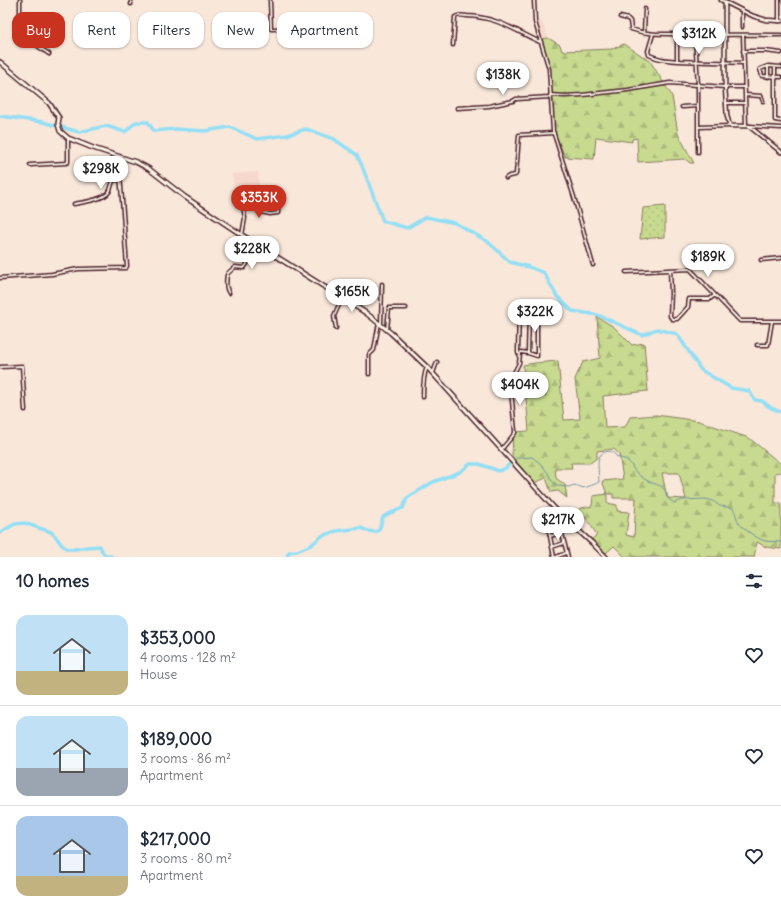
<!DOCTYPE html>
<meta charset="utf-8">
<style>
body{margin:0;font-family:Delius,sans-serif;background:#f6f6f7;color:#1f2937;height:100vh;display:flex;flex-direction:column;font-size:15px;white-space:nowrap}
*{box-sizing:border-box;margin:0}
p{font-size:13px;color:#747a83}
.icon{flex:none;width:22px;height:22px;fill:none;stroke:currentColor;stroke-width:2;stroke-linecap:round;stroke-linejoin:round}
.map{position:relative;height:557px;overflow:hidden}
.details{display:flex;flex-direction:column;background:#fff;flex:1}
.details>*{flex:none}
.banner{position:absolute;left:12px;top:12px;width:400px;height:36px;display:flex;gap:8px}
.price{position:absolute;translate:-50% -34px;padding:0 9px;border-radius:14px;background:#fff;color:#222;font-size:13px;line-height:26px;filter:drop-shadow(0 1px 2px #0008)}
.price::after{content:'';position:absolute;left:50%;top:24px;width:12px;height:9px;margin-left:-6px;background:inherit;clip-path:polygon(0 0,100% 0,50% 100%)}
.price.active{background:#c8321e;color:#fff}
ul{padding:0;list-style:none}
li{display:flex;align-items:center;gap:12px;height:100px;padding:0 16px}
li+li{border-top:1px solid #e0e1e3}
li span{display:grid;place-items:center;flex:none;width:112px;height:80px;border-radius:12px;color:#555}
li>.icon{margin-inline-start:auto}
span .icon{width:48px;height:48px;fill:#fffc;stroke-width:1}
li b{font-size:17px}
h2{display:flex;justify-content:space-between;align-items:center;height:48px;padding:0 16px;font-size:17px}
.chip{padding:0 14px;border-radius:12px;background:#fff;box-shadow:0 1px 3px #0004;font-size:14px;line-height:36px}
.chip.active{background:#c8321e;color:#fff}
.map>svg:first-child{display:block}
</style>
<div class="map">
<svg width="781" height="557" viewBox="0 0 781 557">
<defs>
<pattern id="grass-dots" width="8" height="8" patternUnits="userSpaceOnUse"><rect width="8" height="8" fill="#c7da8f"/><path d="M2 2h.1M6 6h.1" fill="none" stroke="#acbb7c" stroke-width="1.8" stroke-linecap="round"/></pattern>
<pattern id="forest-firs" width="22" height="20" patternUnits="userSpaceOnUse"><rect width="22" height="20" fill="#c7da8f"/><path d="M5 1l3.5 6h-7zM16 11l3.5 6h-7z" fill="#acbb7c"/></pattern>
</defs>
<rect width="100%" height="100%" fill="#f9e8da"/>
<filter id="ink" filterUnits="userSpaceOnUse"><feTurbulence type="fractalNoise" baseFrequency=".025" numOctaves="2"/><feDisplacementMap in="SourceGraphic" scale="8" xChannelSelector="R" yChannelSelector="G"/><feConvolveMatrix kernelMatrix="1 2 1 2 8 2 1 2 1" color-interpolation-filters="sRGB"/></filter>
<g filter="url(#ink)">
<!-- built -->
<path fill="#f6d8cd" d="M541 20 547 33 548 38 542 39 537 22Z
M258 172 259 183V206L237 205 232 174Z"/>
<!-- grass -->
<path fill="url(#grass-dots)" stroke="#887c5d" d="M665 206V237L640 239 643 208Z"/>
<!-- forest -->
<path fill="url(#forest-firs)" stroke="#887c5d" fill-rule="evenodd" d="M548 38 560 45 562 51 612 49 624 44 650 61 672 96 678 134 694 163H690L685 159 638 162 637 138 632 139V142L596 137 594 159 565 157 554 131 550 70 542 39Z
M597 317 614 327 632 345 644 343 648 391 603 396 605 428 625 427 630 417 656 415 699 421 749 438 781 464V472L775 473V503H781V549L766 547 757 542 754 557H625L614 546 606 553 591 540 597 535 586 518 579 516 581 508 592 506 593 496 607 494 602 481 623 479 619 454 614 449 597 451V458L590 463H571L572 468H555L556 478 565 485 567 498 558 491 551 492 546 478 534 483 512 456 513 432 529 431 523 365 535 363 558 361 564 420 580 419 575 379 583 362 600 358ZM662 473H679L686 499 667 498ZM607 494H613V498H636L634 537 626 535 629 512 617 511V505L607 503Z"/>
<g fill="none" stroke-linecap="round" stroke-linejoin="round">
<!-- stream -->
<path stroke="#7692a4" stroke-width="1" d="M516 458H522L532 457 541 464 548 473 551 480 558 486 569 487 574 485 584 488C589 486 594 485 599 482 599 476 597 462 599 457 601 453 607 450 612 452 617 454 613 453 616 456 620 459 625 458 628 461 632 464 633 470 637 473 641 477 646 480 650 482 655 484 661 485 664 489 670 495 665 500 675 503L682 500 706 499 713 501 720 506 733 508C736 513 736 518 739 523 743 529 758 539 765 541 770 542 776 541 781 542"/>
<!-- river -->
<path stroke="#94def5" stroke-width="3.5" d="M0 116 43 122 79 132 106 126 125 132 136 122H148L154 131 175 129 205 131 230 127 257 139 287 135 306 129 334 139 357 155 362 166 383 221 407 228 426 217 455 223 487 241 510 262 529 267 544 273 556 295 572 311 598 315 642 335 657 329 677 334 701 370 731 388 749 391 755 400 762 401 771 408 781 412
M0 533 6 529 15 524 24 523 51 532 56 537 61 544 67 549H75L87 547 100 546 103 553 107 556H111L112 557
M287 557 289 552 297 551 311 545 322 536 336 531 361 528 368 531 375 532 379 530 383 517 388 514 403 508 407 498 433 482 460 472 470 464H479L499 471 506 468 510 463"/>
<defs>
<path id="minor" d="M20 0V34L49 54
M270 0 271 29 344 28
M534 0 535 22 549 69 553 131 574 197 593 265
M131 4V0
M620 17 628 19 630 21 631 29C644 34 657 34 670 34 707 36 744 34 781 35
M779 21V0
M742 27V11
M644 33 645 9
M653 34 648 51 649 55C660 60 668 60 680 61 701 62 722 62 743 63
M677 35V61
M743 35 746 126
M695 36 698 85V152
M453 45 455 17C458 15 462 15 467 16 497 17 514 30 540 42
M743 51H765L781 53
M775 67V120L781 121
M781 67 768 66 760 69 762 76 781 77
M768 77V66
M550 95 565 96 582 95 628 90 670 83 725 87H744
M745 95 761 96 763 101
M727 103H745
M682 107 698 106
M457 108 489 106 513 101 516 99 550 97
M750 126 781 128
M698 127 730 126
M30 165 66 163 68 162V138
M506 178 509 176 515 175 516 174 519 135 554 133
M74 204C84 202 103 200 109 192 112 188 111 183 114 180H120
M242 235 245 218 243 206 261 207V212L270 214 278 213V208
M761 260 781 258
M670 270 671 293 670 316 672 319H677L688 307 689 299H710L715 295
M626 272 690 269 740 321H781
M0 278 52 274 78 269 126 268 127 266 120 173 121 157
M229 293C226 289 226 281 227 275 228 272 232 270 235 267L244 268 247 264V239
M381 325 382 284
M336 328 334 316 342 298
M387 330 389 308H406
M757 345H768L772 321
M518 351 519 312H537V356L528 353 521 352
M528 353 529 312
M0 367 22 366 25 410
M433 373 437 362
M369 374V355L374 350 379 323
M423 397C423 387 423 376 427 367
M501 450 515 433V431L510 381 519 363 520 354 518 353V351
M559 520 558 523 560 533
M549 524 548 526 552 547 554 557
M558 534 556 522 562 516
M550 536 560 533 562 534 568 557
M552 547 564 543
M556 557 566 553"/>
<path id="tertiary" d="M721 0 753 16 766 20 781 21
M725 2V87L727 116 730 126H749L781 152"/>
<path id="secondary" d="M0 62 49 103 59 118 58 124 60 131 68 138 93 148 136 162 149 169 185 197 242 235 366 313 391 333 427 367 556 510 592 543 606 557"/>
</defs>
<!-- minor casing -->
<use href="#minor" stroke="#4a1f2b" stroke-width="5"/>
<!-- tertiary casing -->
<use href="#tertiary" stroke="#4a1f2b" stroke-width="5.5"/>
<!-- secondary casing -->
<use href="#secondary" stroke="#4a1f2b" stroke-width="6"/>
<!-- minor -->
<use href="#minor" stroke="#fcf5e5" stroke-width="2"/>
<!-- tertiary -->
<use href="#tertiary" stroke="#fcf5e5" stroke-width="2.5"/>
<!-- secondary -->
<use href="#secondary" stroke="#fcf5e5" stroke-width="3"/>
</g>
</g>
</svg>
<b class="price" style="left:699px;top:55px">$312K</b>
<b class="price" style="left:503px;top:96px">$138K</b>
<b class="price" style="left:101px;top:190px">$298K</b>
<b class="price active" style="left:259px;top:219px">$353K</b>
<b class="price" style="left:252px;top:270px">$228K</b>
<b class="price" style="left:708px;top:278px">$189K</b>
<b class="price" style="left:352px;top:313px">$165K</b>
<b class="price" style="left:535px;top:333px">$322K</b>
<b class="price" style="left:520px;top:406px">$404K</b>
<b class="price" style="left:558px;top:541px">$217K</b>
<div class="banner">
<a class="chip active">Buy</a>
<a class="chip">Rent</a>
<a class="chip">Filters</a>
<a class="chip">New</a>
<a class="chip">Apartment</a>
</div>
</div>
<section class="details">
<h2>10 homes<svg class="icon" aria-label="filters" viewBox="0 0 24 24"><path d="M4 7h16M4 17h16"/><circle cx="9" cy="7" r="2"/><circle cx="15" cy="17" r="2"/></svg></h2>
<ul>
<li><span style="background:linear-gradient(#bfe0f5 70%,#c2b280 0)"><svg class="icon" aria-label="home" viewBox="0 0 24 24"><path d="M3 11l9-7 9 7M6 9v11h12V9"/></svg></span><div><b>$353,000</b><p>4 rooms · 128 m²</p><p>House</p></div><svg class="icon" aria-label="heart" viewBox="0 0 24 24"><path d="M12 20l-8-8c-3-5 5-10 8-4 3-6 11-1 8 4z"/></svg></li>
<li><span style="background:linear-gradient(#bfe0f5 65%,#9aa5b1 0)"><svg class="icon" aria-label="home" viewBox="0 0 24 24"><path d="M3 11l9-7 9 7M6 9v11h12V9"/></svg></span><div><b>$189,000</b><p>3 rooms · 86 m²</p><p>Apartment</p></div><svg class="icon" aria-label="heart" viewBox="0 0 24 24"><path d="M12 20l-8-8c-3-5 5-10 8-4 3-6 11-1 8 4z"/></svg></li>
<li><span style="background:linear-gradient(#a9c7e8 75%,#c2b280 0)"><svg class="icon" aria-label="home" viewBox="0 0 24 24"><path d="M3 11l9-7 9 7M6 9v11h12V9"/></svg></span><div><b>$217,000</b><p>3 rooms · 80 m²</p><p>Apartment</p></div><svg class="icon" aria-label="heart" viewBox="0 0 24 24"><path d="M12 20l-8-8c-3-5 5-10 8-4 3-6 11-1 8 4z"/></svg></li>
</ul>
</section>
